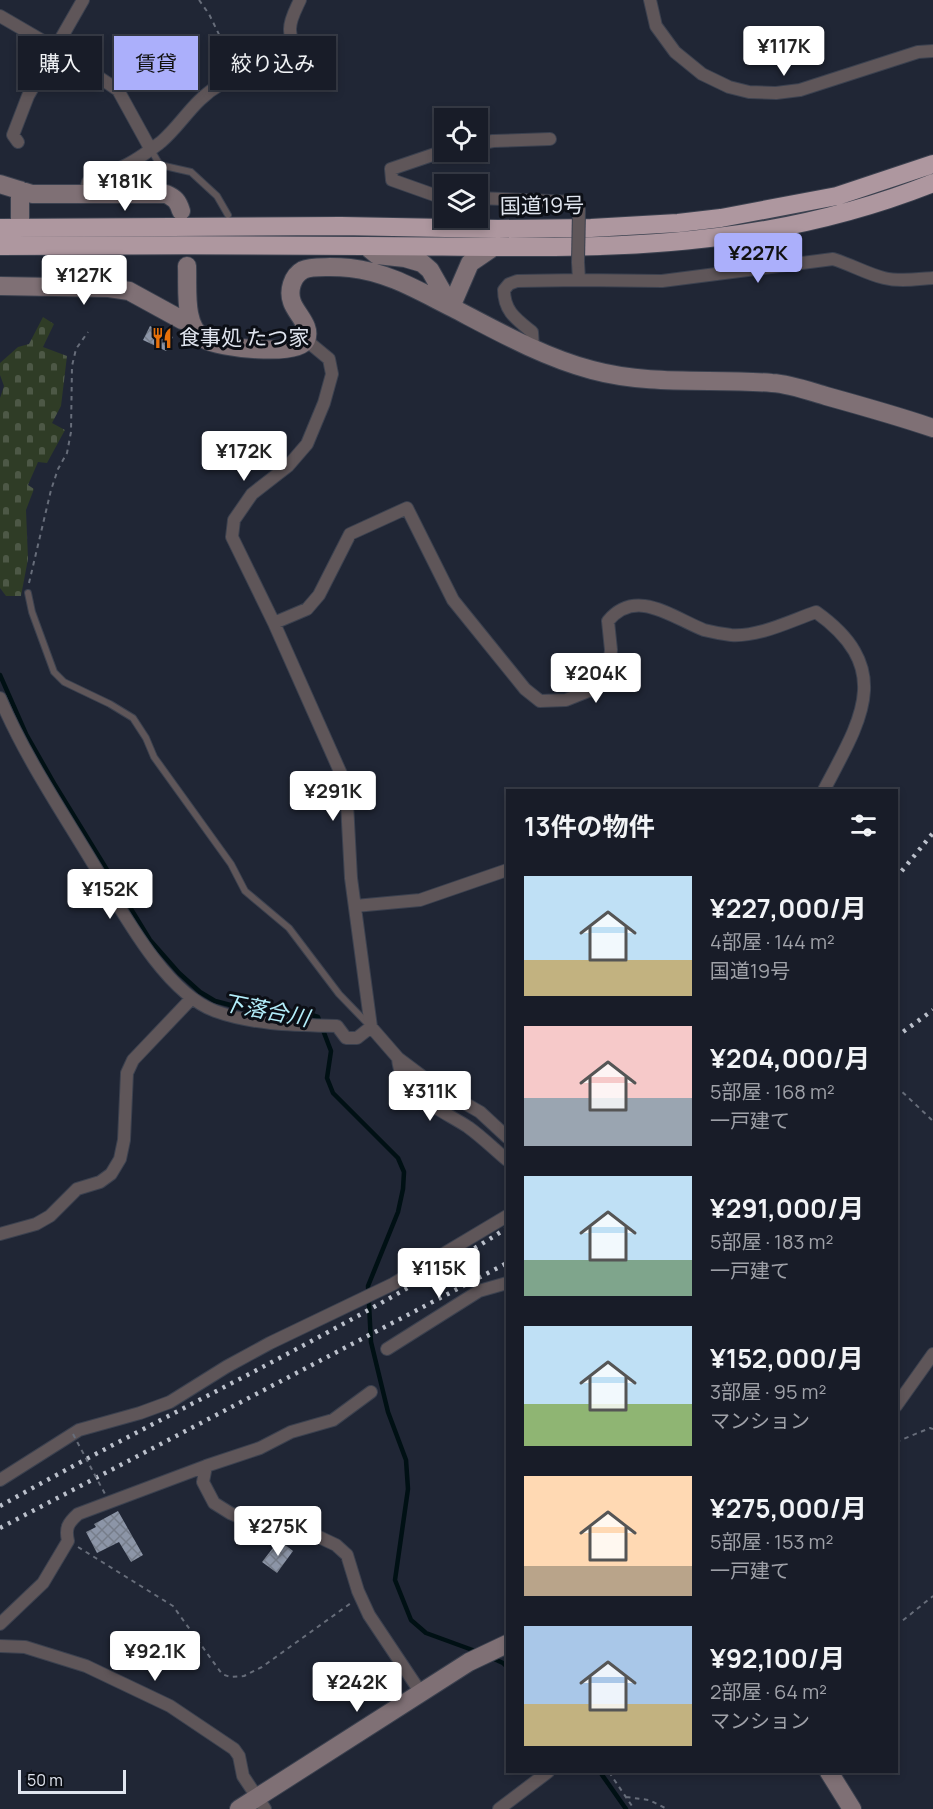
<!DOCTYPE html>
<html lang="ja">
<meta charset="utf-8">
<style>
body{margin:0;font-family:Manrope,"Noto Sans JP",sans-serif;background:#212530;color:#f1f3f6;height:100vh;display:flex;flex-direction:column;font-size:22px;white-space:nowrap}
*{box-sizing:border-box;margin:0}
p{font-size:20px;color:#9fa1a8}
.icon{flex:none;width:33px;height:33px;fill:none;stroke:currentColor;stroke-width:2;stroke-linecap:round;stroke-linejoin:round}
.map{position:relative;flex:1;overflow:hidden}
.side{position:absolute;left:506px;top:789px;width:392px;height:984px;display:flex;flex-direction:column;background:#181c28;border-radius:0px;box-shadow:0 3px 9px #0003,0 0 0 2px #363a45}
.side>*{flex:none}
.guide{position:absolute;left:18px;top:36px;width:398px;height:54px;display:flex;gap:12px}
.buttons{position:absolute;left:434px;top:108px;display:grid;gap:12px}
.buttons a{display:grid;place-items:center;width:54px;height:54px;border-radius:0px;background:#181c28;box-shadow:0 3px 9px #0003,0 0 0 2px #363a45;font-size:30px}
.scale{position:absolute;left:18px;bottom:15px;width:108px;box-sizing:border-box;padding-left:6px;border:3px solid #e0e5ef;border-top:0;font-size:16px;line-height:21px;white-space:nowrap;color:#e0e5ef;-webkit-text-stroke:4px #0c0f16;paint-order:stroke}
.price{position:absolute;translate:-50% -51px;padding:0 14px;border-radius:6px;background:#fff;color:#222;font-size:20px;line-height:39px;filter:drop-shadow(0 2px 3px #0008)}
.price::after{content:'';position:absolute;left:50%;top:36px;width:18px;height:14px;margin-left:-9px;background:inherit;clip-path:polygon(0 0,100% 0,50% 100%)}
.price.selected{background:#abaffb;color:#111}
ul{padding:0;list-style:none}
li{display:flex;align-items:center;gap:18px;height:150px;padding:0 18px}
li span{display:grid;place-items:center;flex:none;width:168px;height:120px;border-radius:0px;color:#555}
li>.icon{margin-inline-start:auto}
span .icon{width:72px;height:72px;fill:#fffc;stroke-width:1}
li b{font-size:26px}
h2{display:flex;justify-content:space-between;align-items:center;height:72px;padding:0 18px;font-size:26px}
.chip{padding:0 21px;border-radius:0px;background:#181c28;box-shadow:0 3px 9px #0003,0 0 0 2px #363a45;font-size:21px;line-height:54px}
.chip.selected{background:#abaffb;color:#111}
.map>svg:first-child{display:block}
</style>
<div class="map">
<svg width="933" height="1809" viewBox="0 0 933 1809">
<defs>
<pattern id="cemetery-stones" width="16" height="16" patternUnits="userSpaceOnUse" patternTransform="scale(1.5)"><rect width="16" height="16" fill="#2f3c26"/><path d="M2 7V4a2 2 0 0 1 4 0v3zM10 15v-3a2 2 0 0 1 4 0v3z" fill="#4d5846"/></pattern>
<pattern id="building-cross-hatch" width="8" height="8" patternUnits="userSpaceOnUse" patternTransform="scale(1.5)"><rect width="8" height="8" fill="#8c95a7"/><path d="M0 0l8 8M0 8l8-8" fill="none" stroke="#767d8a"/></pattern>
</defs>
<rect width="100%" height="100%" fill="#202635"/>
<!-- cemetery -->
<path fill="url(#cemetery-stones)" d="M43 317 54 324 43 347 67 356 61 406 52 423 65 430 47 463 38 462 28 485 34 489 26 510 28 559 21 596H6L0 588V398L4 386 0 375V363L18 347 29 344Z"/>
<g fill="none" stroke-linecap="round" stroke-linejoin="round">
<!-- stream -->
<path stroke="#001014" stroke-width="4.5" d="M0 675 26 734 55 785 150 940 179 973 200 992 215 1001 238 1007 276 1014H309L318 1017 331 1051 327 1078 333 1093 398 1158 404 1172 403 1189 398 1212 368 1286 371 1342 388 1412 406 1460 408 1489 395 1580 411 1620 426 1633 478 1652
M492 1658 503 1663 507 1667
M600 1772 626 1809"/>
</g>
<!-- building -->
<path fill="url(#building-cross-hatch)" d="M150 326 173 337 166 351 143 340Z
M118 1511 143 1555 131 1562 119 1542 97 1553 86 1532 96 1527 94 1524Z
M279 1540 293 1551 277 1573 262 1562Z"/>
<g fill="none" stroke-linecap="round" stroke-linejoin="round">
<defs>
<path id="lane" d="M151 150 160 165 191 172 217 196 228 215
M28 593 32 612 54 672 64 682 110 704 133 718 146 738 154 757 231 864 245 891 289 928 339 994 369 1025"/>
<path id="street" d="M650 0 656 26 675 52 702 74 729 87 749 92 776 93 800 90 918 52 933 51
M0 16 55 48 118 90 151 150
M18 142 13 135 28 96 83 0
M477 144 493 141 550 139
M444 151 391 169 392 180 437 196 444 197
M85 194 88 182 92 178C101 173 112 171 122 167 136 161 149 151 161 142 183 123 193 100 221 84 245 70 269 72 292 54 294 45 290 37 290 29 290 19 296 9 300 0
M477 198 576 202 579 210
M579 280 662 281 833 259C850 264 867 274 884 278 900 282 917 279 933 278
M306 340 329 359 332 374 324 403 307 444 288 466 252 494 234 520 232 537 274 623 346 785 351 878 371 1027 398 1058 438 1088 480 1112 507 1137
M533 348 532 332C516 319 504 311 504 290L509 284 517 281 579 280 578 262
M274 623 307 609 319 595 350 534 407 508 453 600 525 689 540 701 566 700 596 688 608 674 611 650 608 621C636 587 673 618 704 630 712 632 723 634 731 635 759 637 790 621 816 612 896 669 860 721 824 790
M0 698C25 757 61 810 94 865 121 909 164 992 215 1011 253 1025 297 1025 337 1026L346 1038H357L371 1027
M355 906 420 900 507 870
M398 1058C400 1094 442 1110 468 1127 482 1137 494 1149 507 1160
M0 1234 36 1224 50 1216 77 1189 100 1182 111 1174 120 1159 124 1140 127 1073 133 1060 192 998
M387 1349 479 1291 507 1283
M896 1406 933 1354
M206 1466 260 1448 291 1432 333 1420 371 1392
M0 1480 79 1430 140 1413 170 1402 226 1367 270 1343 393 1284 507 1216
M0 1624 43 1583 68 1541C65 1528 68 1523 78 1514L206 1466 203 1482 214 1503 230 1513 271 1531 319 1537 336 1545 347 1555 358 1591 369 1615 421 1693
M0 1646 25 1647 86 1666 170 1706 234 1749 239 1756 243 1776 265 1809
M499 1809 548 1772"/>
<path id="secondary" d="M0 184 32 194H166C175 198 178 201 181 211
M20 228V190
M366 246 377 255 405 258 422 263 430 270 451 307
M187 266C188 289 183 326 204 339 218 348 299 357 306 340 312 326 296 314 292 302 288 291 292 276 303 270 311 266 340 267 350 268 388 272 419 291 453 308 497 331 543 357 592 370 651 386 712 378 772 383 790 384 809 391 826 396 862 406 898 416 933 428
M0 286 109 288 129 291 182 320 190 322
M451 307 470 263 492 248
M829 1772 852 1809
M239 1809 469 1662 507 1644"/>
<path id="highway" d="M0 228 341 226 498 229 591 228 678 223 721 218 837 196 933 164
M0 246C121 245 243 245 364 246 482 246 601 252 718 237 791 228 865 210 933 183"/>
</defs>
<!-- lane casing -->
<use href="#lane" stroke="#3b414f" stroke-width="8"/>
<!-- street casing -->
<use href="#street" stroke="#3b414f" stroke-width="14"/>
<!-- secondary casing -->
<use href="#secondary" stroke="#3b414f" stroke-width="20"/>
<!-- highway casing -->
<use href="#highway" stroke="#3b414f" stroke-width="20"/>
<!-- path -->
<path stroke="#676d7a" stroke-width="2" stroke-dasharray="4.5 4.5" stroke-linecap="butt" d="M199 0 209 14 233 63
M29 583 51 490 58 469 67 453 71 432 72 366 76 349 88 332
M896 1086 933 1121
M896 1442 930 1428 933 1429
M78 1547 173 1606 222 1674 230 1677 244 1676 262 1667 351 1603
M896 1626 933 1596
M609 1772 634 1809
M626 1797 649 1800 667 1809"/>
<!-- lane -->
<use href="#lane" stroke="#5f5659" stroke-width="6"/>
<!-- street -->
<use href="#street" stroke="#5f5659" stroke-width="12"/>
<!-- secondary -->
<use href="#secondary" stroke="#7f7075" stroke-width="18"/>
<!-- highway -->
<use href="#highway" stroke="#ae979f" stroke-width="18"/>
<!-- rail -->
<path stroke="#bbc0cb" stroke-width="4.5" stroke-dasharray="3 6" stroke-linecap="butt" d="M896 878 933 833
M896 1037 933 1010
M0 1506C168 1412 344 1332 507 1228
M0 1528 507 1263"/>
<defs>
<path id="street-bridge" d="M578 262 579 210"/>
</defs>
<!-- street-bridge casing -->
<use href="#street-bridge" stroke="#3b414f" stroke-width="14" stroke-linecap="butt"/>
<!-- path-bridge -->
<path stroke="#676d7a" stroke-width="2" stroke-dasharray="4.5 4.5" stroke-linecap="butt" d="M73 1434 105 1494"/>
<!-- street-bridge -->
<use href="#street-bridge" stroke="#5f5659" stroke-width="12"/>
</g>
<!-- icons -->
<defs>
<symbol id="restaurant-bare" viewBox="-9 -9 18 18"><path d="M-5-6h1v4h1v-4h1v4h1v-4h1v5L-1.5 .5V6h-2V.5L-5-1ZM5-6V6H3V1.5H1.5Q1.5-4 5-6Z" fill="#e8710a" stroke="#0c0f16" stroke-width="2.5" paint-order="stroke"/></symbol>
</defs>
<g fill-rule="evenodd">
<use href="#restaurant-bare" x="147" y="323" width="30" height="30"/>
</g>
<g text-anchor="middle" stroke-width="6" stroke-linejoin="round" paint-order="stroke">
<!-- street labels -->
<g font-size="21" fill="#e0e5ef" stroke="#0c0f16">
<text transform="translate(542 206) rotate(-1)" y="7">国道19号</text>
</g>
<!-- poi labels -->
<g font-size="21" fill="#e0e5ef" stroke="#0c0f16" text-anchor="start">
<text x="179" y="345">食事処 たつ家</text>
</g>
<!-- water labels -->
<g font-size="22" font-style="italic" fill="#b4effb" stroke="#0c0f16">
<text transform="translate(266 1010) rotate(11)" y="8">下落合川</text>
</g>
</g>
</svg>
<div class="buttons">
<a><svg class="icon" aria-label="locate" viewBox="0 0 24 24"><circle cx="12" cy="12" r="6"/><path d="M12 2v4M12 18v4M2 12h4M18 12h4"/></svg></a>
<a><svg class="icon" aria-label="layers" viewBox="0 0 24 24"><path d="M12 4l9 5-9 5-9-5zM3 14l9 5 9-5"/></svg></a>
</div>
<div class="scale">50 m</div>
<b class="price" style="left:784px;top:77px">¥117K</b>
<b class="price" style="left:125px;top:212px">¥181K</b>
<b class="price selected" style="left:758px;top:284px">¥227K</b>
<b class="price" style="left:84px;top:306px">¥127K</b>
<b class="price" style="left:244px;top:482px">¥172K</b>
<b class="price" style="left:596px;top:704px">¥204K</b>
<b class="price" style="left:333px;top:822px">¥291K</b>
<b class="price" style="left:110px;top:920px">¥152K</b>
<b class="price" style="left:430px;top:1122px">¥311K</b>
<b class="price" style="left:439px;top:1299px">¥115K</b>
<b class="price" style="left:278px;top:1557px">¥275K</b>
<b class="price" style="left:155px;top:1682px">¥92.1K</b>
<b class="price" style="left:357px;top:1713px">¥242K</b>
<div class="guide">
<a class="chip">購入</a>
<a class="chip selected">賃貸</a>
<a class="chip">絞り込み</a>
</div>
<section class="side">
<h2>13件の物件<svg class="icon" aria-label="filters" viewBox="0 0 24 24"><path d="M4 7h16M4 17h16"/><circle cx="9" cy="7" r="2"/><circle cx="15" cy="17" r="2"/></svg></h2>
<ul>
<li><span style="background:linear-gradient(#bfe0f5 70%,#c2b280 0)"><svg class="icon" aria-label="home" viewBox="0 0 24 24"><path d="M3 11l9-7 9 7M6 9v11h12V9"/></svg></span><div><b>¥227,000/月</b><p>4部屋 · 144 m²</p><p>国道19号</p></div></li>
<li><span style="background:linear-gradient(#f6c9c9 60%,#9aa5b1 0)"><svg class="icon" aria-label="home" viewBox="0 0 24 24"><path d="M3 11l9-7 9 7M6 9v11h12V9"/></svg></span><div><b>¥204,000/月</b><p>5部屋 · 168 m²</p><p>一戸建て</p></div></li>
<li><span style="background:linear-gradient(#bfe0f5 70%,#7fa58c 0)"><svg class="icon" aria-label="home" viewBox="0 0 24 24"><path d="M3 11l9-7 9 7M6 9v11h12V9"/></svg></span><div><b>¥291,000/月</b><p>5部屋 · 183 m²</p><p>一戸建て</p></div></li>
<li><span style="background:linear-gradient(#bfe0f5 65%,#8fb573 0)"><svg class="icon" aria-label="home" viewBox="0 0 24 24"><path d="M3 11l9-7 9 7M6 9v11h12V9"/></svg></span><div><b>¥152,000/月</b><p>3部屋 · 95 m²</p><p>マンション</p></div></li>
<li><span style="background:linear-gradient(#ffd9b3 75%,#b9a48a 0)"><svg class="icon" aria-label="home" viewBox="0 0 24 24"><path d="M3 11l9-7 9 7M6 9v11h12V9"/></svg></span><div><b>¥275,000/月</b><p>5部屋 · 153 m²</p><p>一戸建て</p></div></li>
<li><span style="background:linear-gradient(#a9c7e8 65%,#c2b280 0)"><svg class="icon" aria-label="home" viewBox="0 0 24 24"><path d="M3 11l9-7 9 7M6 9v11h12V9"/></svg></span><div><b>¥92,100/月</b><p>2部屋 · 64 m²</p><p>マンション</p></div></li>
</ul>
</section>
</div>
